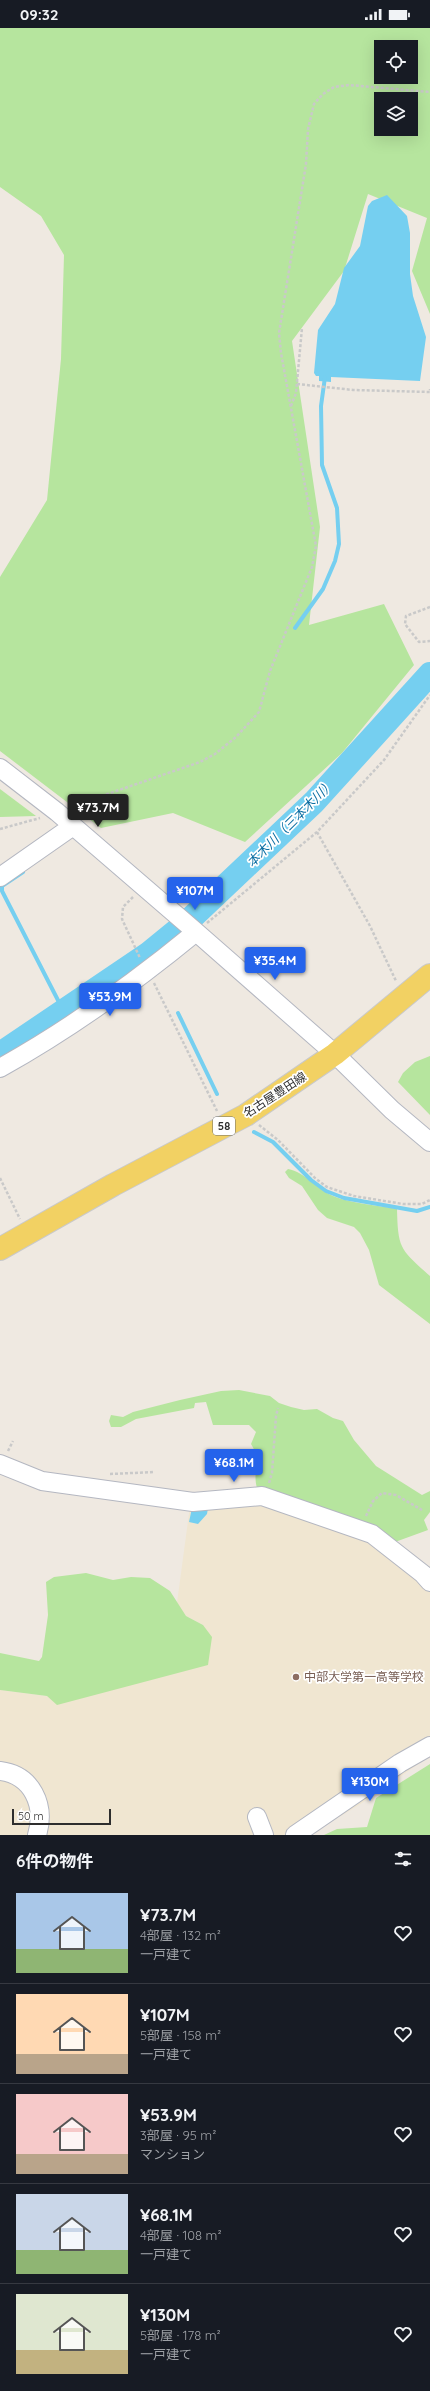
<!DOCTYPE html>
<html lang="ja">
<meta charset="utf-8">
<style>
body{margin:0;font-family:Quicksand,"Noto Sans JP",sans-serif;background:#20242c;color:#f1f3f6;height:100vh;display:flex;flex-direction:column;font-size:15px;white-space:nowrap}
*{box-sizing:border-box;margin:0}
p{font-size:13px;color:#9ea1a6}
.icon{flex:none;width:22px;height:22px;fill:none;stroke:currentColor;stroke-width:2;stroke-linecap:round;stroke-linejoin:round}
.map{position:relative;height:1807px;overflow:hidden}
.side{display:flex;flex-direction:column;background:#171b24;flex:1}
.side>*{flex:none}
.controls{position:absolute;left:374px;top:12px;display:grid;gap:8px}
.controls a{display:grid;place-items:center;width:44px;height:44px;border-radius:0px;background:#171b24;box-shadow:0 4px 16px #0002;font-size:20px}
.scale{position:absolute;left:12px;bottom:10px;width:99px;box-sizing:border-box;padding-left:4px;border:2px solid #2e2e2e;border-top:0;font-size:11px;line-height:14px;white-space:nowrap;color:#2e2e2e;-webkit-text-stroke:3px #fff;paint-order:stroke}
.price{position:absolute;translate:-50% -34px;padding:0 9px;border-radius:4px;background:#2563eb;color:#fff;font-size:13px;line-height:26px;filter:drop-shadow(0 1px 2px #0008)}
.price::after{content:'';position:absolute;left:50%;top:24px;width:12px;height:9px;margin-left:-6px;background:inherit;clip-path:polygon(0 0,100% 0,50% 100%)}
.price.selected{background:#222;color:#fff}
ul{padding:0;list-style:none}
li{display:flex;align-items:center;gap:12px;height:100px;padding:0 16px}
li+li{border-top:1px solid #363941}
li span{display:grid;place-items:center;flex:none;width:112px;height:80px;border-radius:0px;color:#555}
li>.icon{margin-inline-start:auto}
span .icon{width:48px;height:48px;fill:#fffc;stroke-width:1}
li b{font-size:17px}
h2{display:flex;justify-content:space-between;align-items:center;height:48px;padding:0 16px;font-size:17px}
.status{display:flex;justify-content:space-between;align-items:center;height:28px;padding:0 20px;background:#171b24;direction:ltr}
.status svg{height:11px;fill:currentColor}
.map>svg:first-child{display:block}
</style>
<div class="status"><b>09:32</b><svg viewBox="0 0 49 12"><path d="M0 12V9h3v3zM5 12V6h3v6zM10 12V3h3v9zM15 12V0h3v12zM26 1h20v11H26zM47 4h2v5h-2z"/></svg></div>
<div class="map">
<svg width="430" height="1807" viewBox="0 0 430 1807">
<rect width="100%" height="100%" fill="#efe9e1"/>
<!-- education -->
<path fill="#f0e6d1" d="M263 1473 366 1509 430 1562V1728L359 1777 309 1807H0V1662L47 1668 203 1597 186 1588 177 1575 190 1478Z"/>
<!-- green -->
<path fill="#b6e59e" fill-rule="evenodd" d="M0 0H430V286L412 243 427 190 368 166 344 243 292 313 320 499 309 597 384 576 414 637 342 725 245 814 173 785 101 800 0 723V549L47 472 61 331 64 227 41 188 0 159ZM381 19H411V49H381ZM381 71H411V101H381Z
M0 761 36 788 0 789Z
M430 1028V1087L398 1054 403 1045 415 1034Z
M288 1141C305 1144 317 1161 333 1168 352 1176 377 1177 397 1181 398 1221 400 1221 430 1248V1296L379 1257 369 1222 360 1205 354 1199 327 1190 318 1182 302 1158 289 1150 285 1144Z
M239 1362 270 1368 279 1375 291 1379 304 1382 317 1381 333 1390 343 1393 354 1412 376 1438 422 1467 430 1463V1484L424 1492 428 1502 395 1514 257 1460C252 1443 262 1432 251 1416L256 1404 249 1397H213L206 1374 195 1375 194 1380 136 1391 121 1399H111L109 1393 111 1387 123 1389 133 1384 180 1372 221 1363Z
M86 1545 113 1552 131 1549 150 1550 170 1563 186 1588 203 1597 212 1609 208 1637 57 1677 47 1668 0 1662V1625L39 1633 42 1629 48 1587 46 1554 54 1549Z
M430 1736V1807H324L337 1801 367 1799 376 1770Z"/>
<!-- water -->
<path fill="#75cff0" d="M387 167 407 188 410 205V246L413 268 426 309 420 353 331 349V354L319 353V348H316L314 345 318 302 335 276 344 240 360 218 368 178 372 173Z
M192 1480H208L207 1486 198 1496 189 1494Z"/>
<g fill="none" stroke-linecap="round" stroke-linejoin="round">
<!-- stream -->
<path stroke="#75cff0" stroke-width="4" d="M295 600 323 561 335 533 339 516 337 480 322 437 321 378 325 349
M23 844 2 858V863L64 984
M178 985 217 1066
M254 1104 273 1114 311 1152 326 1163 344 1170 417 1183 430 1179"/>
<!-- river -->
<path stroke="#75cff0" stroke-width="24" d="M0 1026 148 926 186 895 314 774 430 646"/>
<defs>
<path id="minor" d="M0 740 57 784 195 903 335 1026 392 1082 430 1114
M0 849 73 798
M0 1040C70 1001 134 955 196 904
M0 1436 42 1453 193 1474 262 1468 372 1506 423 1546 430 1554
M0 1743C32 1747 46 1777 37 1807
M257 1789 264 1807
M295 1807 400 1735 430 1718"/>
<path id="major" d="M0 1221 113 1157 246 1087 335 1026 430 947"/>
</defs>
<!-- minor casing -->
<use href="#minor" stroke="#b4b7c1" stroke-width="20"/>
<!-- major casing -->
<use href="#major" stroke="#c9c9c9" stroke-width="24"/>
<!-- path -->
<path stroke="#c9c9c9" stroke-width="2.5" stroke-dasharray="3 2" stroke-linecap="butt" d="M297 356 353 362 430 364V361
M291 378 296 365 302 300
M430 579 406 588 405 596 419 614 430 613
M73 778 200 734 215 726 236 709 259 684 270 643 312 539 316 518 281 325 279 305 306 136 308 101 314 76 323 66 334 59 349 57 430 64
M0 801 40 790
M317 804 370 898 396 953
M133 869 123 879 122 891 140 930
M207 895 317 804 384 732 430 667
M154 955 217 1083
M259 1097 278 1112 315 1150 327 1159 354 1168 403 1176H422L430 1172
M0 1150 20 1191
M8 1423 13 1413
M110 1446 155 1444
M269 1455 272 1445 276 1388 278 1380
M366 1488 373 1473 382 1465 396 1467 422 1482"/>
<!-- minor -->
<use href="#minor" stroke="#fff" stroke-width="18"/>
<!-- major -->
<use href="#major" stroke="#f2d163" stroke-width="22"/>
</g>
<!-- markers -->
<circle fill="#8d6e63" stroke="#fff" stroke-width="1.5" cx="296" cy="1649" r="4"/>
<g text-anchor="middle" stroke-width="3.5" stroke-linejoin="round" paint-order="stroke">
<!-- shield labels -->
<rect fill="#fff" stroke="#6d6d6d" stroke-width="1" x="213" y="1089" width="22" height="18" rx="3"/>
<g font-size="11" font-weight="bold" fill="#2e2e2e">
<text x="224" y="1102">58</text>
</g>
<!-- street labels -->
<g font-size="12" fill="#2e2e2e" stroke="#fff">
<text transform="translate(275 1067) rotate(-33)" y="4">名古屋豊田線</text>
</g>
<!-- education labels -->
<g font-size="12" fill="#785e54" stroke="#fff" text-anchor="start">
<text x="304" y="1653">中部大学第一高等学校</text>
</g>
<!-- water labels -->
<g font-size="13" font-style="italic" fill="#0d6fa3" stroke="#fff">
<text transform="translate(290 795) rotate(-45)" y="5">本木川（三本木川）</text>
</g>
</g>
</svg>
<div class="controls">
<a><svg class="icon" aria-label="locate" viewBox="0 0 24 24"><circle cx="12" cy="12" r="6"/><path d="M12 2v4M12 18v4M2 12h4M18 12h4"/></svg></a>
<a><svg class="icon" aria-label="layers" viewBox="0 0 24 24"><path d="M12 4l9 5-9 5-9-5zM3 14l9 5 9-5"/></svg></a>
</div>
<div class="scale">50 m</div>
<b class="price selected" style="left:98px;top:800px">¥73.7M</b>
<b class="price" style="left:195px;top:883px">¥107M</b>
<b class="price" style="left:275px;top:953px">¥35.4M</b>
<b class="price" style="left:110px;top:989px">¥53.9M</b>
<b class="price" style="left:234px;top:1455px">¥68.1M</b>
<b class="price" style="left:370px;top:1774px">¥130M</b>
</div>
<section class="side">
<h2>6件の物件<svg class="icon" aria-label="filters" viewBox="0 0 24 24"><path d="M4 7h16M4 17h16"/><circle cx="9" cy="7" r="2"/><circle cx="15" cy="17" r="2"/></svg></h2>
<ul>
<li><span style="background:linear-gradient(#a9c7e8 70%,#8fb573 0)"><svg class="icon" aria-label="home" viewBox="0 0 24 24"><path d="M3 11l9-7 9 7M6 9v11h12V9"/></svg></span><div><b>¥73.7M</b><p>4部屋 · 132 m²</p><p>一戸建て</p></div><svg class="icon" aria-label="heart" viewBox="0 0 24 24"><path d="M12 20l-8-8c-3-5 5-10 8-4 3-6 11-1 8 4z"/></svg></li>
<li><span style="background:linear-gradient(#ffd9b3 75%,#b9a48a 0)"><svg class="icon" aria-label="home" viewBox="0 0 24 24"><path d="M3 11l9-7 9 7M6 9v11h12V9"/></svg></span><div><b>¥107M</b><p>5部屋 · 158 m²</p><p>一戸建て</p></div><svg class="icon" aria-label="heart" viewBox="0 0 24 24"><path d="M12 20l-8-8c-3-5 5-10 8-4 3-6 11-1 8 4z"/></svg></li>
<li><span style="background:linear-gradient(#f6c9c9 75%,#b9a48a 0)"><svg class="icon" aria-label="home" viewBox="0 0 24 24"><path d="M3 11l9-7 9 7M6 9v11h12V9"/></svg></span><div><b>¥53.9M</b><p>3部屋 · 95 m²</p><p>マンション</p></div><svg class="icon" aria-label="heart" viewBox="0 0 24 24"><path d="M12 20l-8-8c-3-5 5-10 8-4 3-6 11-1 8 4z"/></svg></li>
<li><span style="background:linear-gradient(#c9d6e8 70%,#8fb573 0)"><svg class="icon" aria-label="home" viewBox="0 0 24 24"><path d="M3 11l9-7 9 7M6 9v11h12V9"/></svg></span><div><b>¥68.1M</b><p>4部屋 · 108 m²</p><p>一戸建て</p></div><svg class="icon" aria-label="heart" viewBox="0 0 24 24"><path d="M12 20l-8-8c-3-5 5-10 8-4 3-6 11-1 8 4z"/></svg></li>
<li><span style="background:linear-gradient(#dfe7d0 70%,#c2b280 0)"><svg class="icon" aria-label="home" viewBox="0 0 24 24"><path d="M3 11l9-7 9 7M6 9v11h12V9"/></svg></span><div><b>¥130M</b><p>5部屋 · 178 m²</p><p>一戸建て</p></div><svg class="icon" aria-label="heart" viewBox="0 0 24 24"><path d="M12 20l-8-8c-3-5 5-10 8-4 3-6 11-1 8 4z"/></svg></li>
</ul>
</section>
